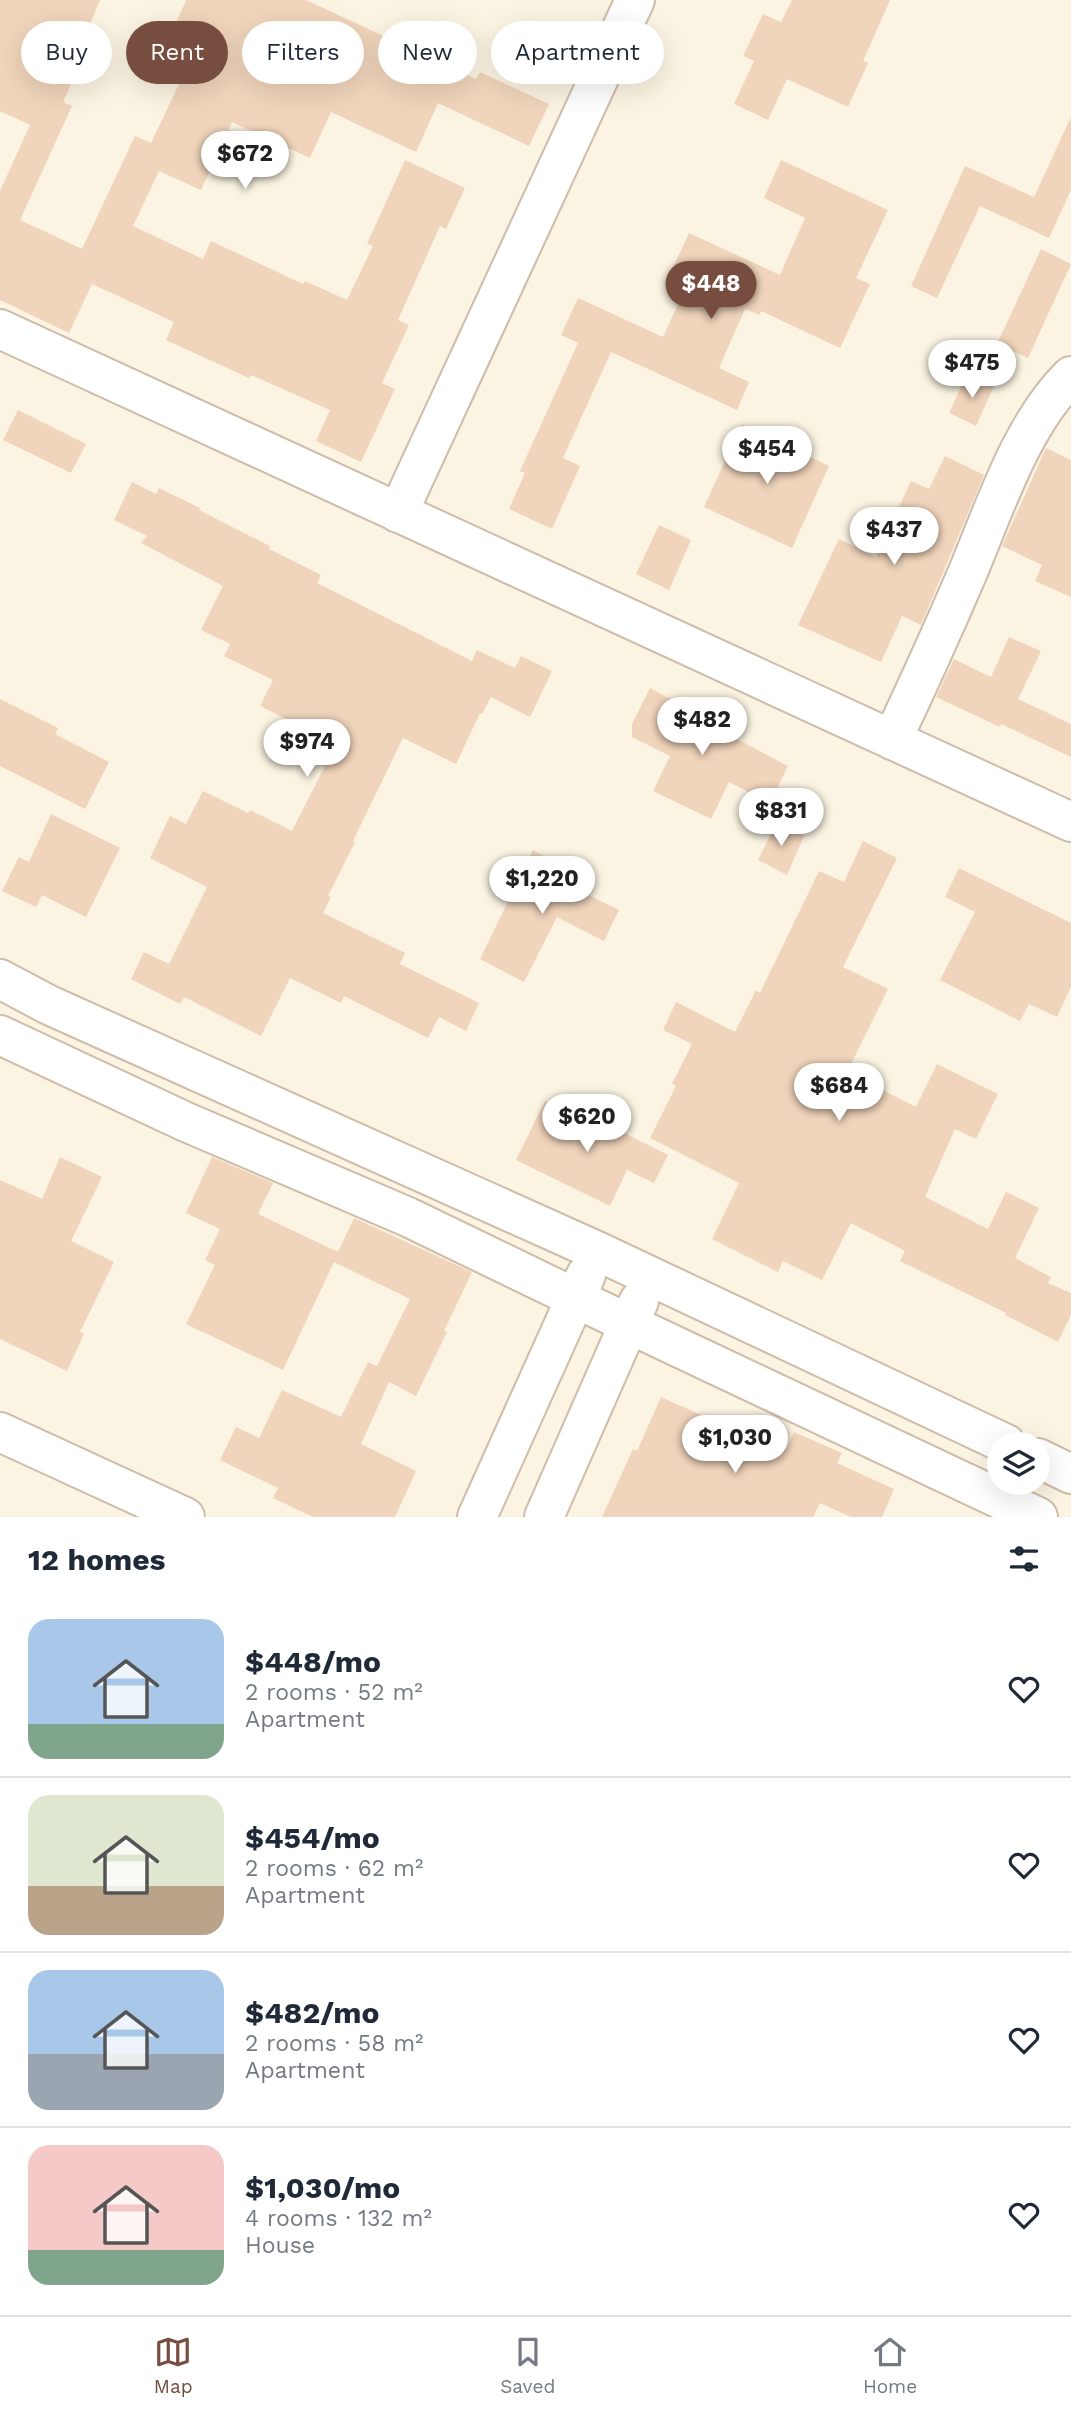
<!DOCTYPE html>
<meta charset="utf-8">
<style>
body{margin:0;font-family:"Work Sans",sans-serif;background:#f6f6f7;color:#1f2937;height:100vh;display:flex;flex-direction:column;font-size:26px;white-space:nowrap}
*{box-sizing:border-box;margin:0}
p{font-size:23px;color:#747a83}
.icon{flex:none;width:38px;height:38px;fill:none;stroke:currentColor;stroke-width:2;stroke-linecap:round;stroke-linejoin:round}
.map{position:relative;height:1517px;overflow:hidden}
.sheet{display:flex;flex-direction:column;background:#fff;flex:1}
.sheet>*{flex:none}
.top-card{position:absolute;left:21px;top:21px;width:700px;height:63px;display:flex;gap:14px}
.buttons{position:absolute;left:987px;top:1432px;display:grid;gap:14px}
.buttons a{display:grid;place-items:center;width:63px;height:63px;border-radius:50%;background:#fff;box-shadow:0 7px 28px #0002;font-size:35px}
.price{position:absolute;translate:-50% -60px;padding:0 16px;border-radius:24px;background:#fff;color:#222;font-size:23px;line-height:46px;filter:drop-shadow(0 2px 4px #0008)}
.price::after{content:'';position:absolute;left:50%;top:42px;width:21px;height:16px;margin-left:-10px;background:inherit;clip-path:polygon(0 0,100% 0,50% 100%)}
.price.on{background:#774d40;color:#fff}
ul{padding:0;list-style:none}
li{display:flex;align-items:center;gap:21px;height:175px;padding:0 28px}
li+li{border-top:2px solid #e0e1e3}
li span{display:grid;place-items:center;flex:none;width:196px;height:140px;border-radius:21px;color:#555}
li>.icon{margin-inline-start:auto}
span .icon{width:84px;height:84px;fill:#fffc;stroke-width:1}
li b{font-size:30px}
h2{display:flex;justify-content:space-between;align-items:center;height:84px;padding:0 28px;font-size:30px}
.chip{padding:0 24px;border-radius:32px;background:#fff;box-shadow:0 7px 28px #0002;font-size:24px;line-height:63px}
.chip.on{background:#774d40;color:#fff}
.tabs{display:flex;justify-content:space-around;align-items:center;height:98px;border-top:2px solid #e0e1e3;background:#fff;font-size:19px;color:#747a83}
.tabs a{display:grid;justify-items:center;gap:4px}
.tabs .on{color:#774d40}
.map>svg:first-child{display:block}
</style>
<div class="map">
<svg width="1071" height="1517" viewBox="0 0 1071 1517">
<rect width="100%" height="100%" fill="#fbf4e2"/>
<!-- building -->
<path fill="#f0d4bb" d="M0 0H100L77 55 83 58 63 102 72 106 20 220 82 249 135 136 151 143 198 44 172 32 186 0H306L476 79 480 72 549 104 529 146 438 103 416 152 331 112 310 158 232 122 201 190 159 171 133 226 203 259 211 241 303 284 305 281 347 300 373 246 367 244 405 160 465 188 446 229 440 226 398 320 409 325 382 383 395 389 361 462 316 441 330 410 251 375 249 378 166 340 174 322 92 284 69 333 0 300V191L30 125 0 111Z
M792 0H890L863 61 868 63 848 107 787 79 768 120 734 104 754 61 743 56 763 14 781 22Z
M1071 117V190L1049 238 980 206 937 298 911 286 965 166 1034 197Z
M781 160 888 210 856 278 870 284 840 348 761 311 759 315 745 309 719 368 749 382 737 410 611 352 563 458 580 466 552 529 509 509 525 473 520 471 578 343 561 335 578 298 663 337 688 282 670 274 689 233 780 275 805 218 764 198Z
M1041 249 1071 264 1028 358 997 344Z
M967 374 994 386 976 426 949 413Z
M18 410 86 444 71 473 3 440Z
M742 424 829 466 792 548 704 507Z
M1046 448 1071 460V597L1035 581 1042 565 1002 546Z
M945 456 984 475 921 625 902 616 881 662 798 625 839 539 876 557 911 481 929 489Z
M132 482 156 494 159 488 200 508 199 510 270 546 269 549 321 575 317 583 472 661 477 650 515 668 521 656 552 671 530 717 491 697 482 714 480 713 456 764 403 738 353 841 355 842 328 896 331 897 323 913 405 953 400 964 479 1003 466 1031 439 1017 428 1038 344 996 341 1003 290 978 261 1036 184 997 180 1004 131 979 144 952 169 964 207 887 150 858 170 816 186 824 203 791 248 813 250 810 292 831 336 744 260 706 273 680 224 656 230 644 201 630 223 586 141 543 147 536 114 520Z
M659 525 691 540 669 590 636 574Z
M1009 637 1041 651 1018 699 1071 724V757L1001 724 1000 727 936 697 954 659 991 677Z
M650 688 716 723 714 727 788 766 770 803 729 782 711 819 653 791 670 756 632 737V724Z
M0 699 58 728 55 734 109 762 85 809 0 766Z
M51 814 120 848 86 917 42 895 36 907 2 891 19 857 29 862Z
M777 822 804 836 787 875 758 860Z
M863 841 897 858 843 967 888 989 847 1072 916 1107 937 1064 998 1094 976 1139 955 1129 925 1197 988 1229 1006 1192 1039 1208 1015 1258 1051 1277 1048 1283 1071 1293V1315L1058 1342 1005 1315 1006 1313 900 1261 905 1251 851 1223 822 1280 783 1261 778 1272 712 1239 739 1183 650 1138 676 1086 672 1084 692 1044 663 1030 676 1002 735 1032 756 990 760 993 819 871 844 882Z
M533 850 578 874 572 887 619 910 604 941 557 917 524 982 480 959Z
M959 868 1071 923V987L1057 1017 1029 1004 1020 1021 940 980 975 912 945 897Z
M545 1101 597 1128 600 1121 668 1155 654 1183 627 1170 610 1206 516 1160Z
M60 1157 102 1177 71 1241 114 1262 80 1332 84 1334 67 1371 0 1339V1180L42 1199Z
M212 1157 273 1183 258 1214 338 1252 354 1218 472 1272 444 1331 447 1332 416 1396 389 1382 361 1444 416 1471 395 1517H313L273 1498 278 1488 220 1460 236 1427 259 1438 282 1390 341 1417 368 1362 377 1366 410 1299 334 1262 283 1370 186 1324 215 1265 205 1260 220 1229 186 1213Z
M661 1397 737 1431 738 1429 786 1450 794 1432 842 1453 837 1463 894 1489 882 1517H851L820 1503 813 1517H602L633 1449 637 1451Z"/>
<g fill="none" stroke-linecap="round" stroke-linejoin="round">
<defs>
<path id="street" d="M0 329 1071 822
M398 513 635 0
M892 740C918 685 943 630 967 574 994 510 1021 425 1071 376
M0 1432 185 1517"/>
<path id="secondary" d="M0 979 49 1005 597 1251 1006 1444
M0 1035 186 1122 408 1217 629 1324 1038 1517
M1038 1458 1071 1474
M477 1517 586 1275
M544 1517 639 1301"/>
</defs>
<!-- street casing -->
<use href="#street" stroke="#ccbca9" stroke-width="42"/>
<!-- secondary casing -->
<use href="#secondary" stroke="#cfbca7" stroke-width="42"/>
<!-- street -->
<use href="#street" stroke="#fff" stroke-width="38"/>
<!-- secondary -->
<use href="#secondary" stroke="#fff" stroke-width="38"/>
</g>
</svg>
<div class="buttons">
<a><svg class="icon" aria-label="layers" viewBox="0 0 24 24"><path d="M12 4l9 5-9 5-9-5zM3 14l9 5 9-5"/></svg></a>
</div>
<b class="price" style="left:245px;top:191px">$672</b>
<b class="price on" style="left:711px;top:321px">$448</b>
<b class="price" style="left:972px;top:400px">$475</b>
<b class="price" style="left:767px;top:486px">$454</b>
<b class="price" style="left:894px;top:567px">$437</b>
<b class="price" style="left:702px;top:757px">$482</b>
<b class="price" style="left:307px;top:779px">$974</b>
<b class="price" style="left:781px;top:848px">$831</b>
<b class="price" style="left:542px;top:916px">$1,220</b>
<b class="price" style="left:839px;top:1123px">$684</b>
<b class="price" style="left:587px;top:1154px">$620</b>
<b class="price" style="left:735px;top:1475px">$1,030</b>
<div class="top-card">
<a class="chip">Buy</a>
<a class="chip on">Rent</a>
<a class="chip">Filters</a>
<a class="chip">New</a>
<a class="chip">Apartment</a>
</div>
</div>
<section class="sheet">
<h2>12 homes<svg class="icon" aria-label="filters" viewBox="0 0 24 24"><path d="M4 7h16M4 17h16"/><circle cx="9" cy="7" r="2"/><circle cx="15" cy="17" r="2"/></svg></h2>
<ul>
<li><span style="background:linear-gradient(#a9c7e8 75%,#7fa58c 0)"><svg class="icon" aria-label="home" viewBox="0 0 24 24"><path d="M3 11l9-7 9 7M6 9v11h12V9"/></svg></span><div><b>$448/mo</b><p>2 rooms · 52 m²</p><p>Apartment</p></div><svg class="icon" aria-label="heart" viewBox="0 0 24 24"><path d="M12 20l-8-8c-3-5 5-10 8-4 3-6 11-1 8 4z"/></svg></li>
<li><span style="background:linear-gradient(#dfe7d0 65%,#b9a48a 0)"><svg class="icon" aria-label="home" viewBox="0 0 24 24"><path d="M3 11l9-7 9 7M6 9v11h12V9"/></svg></span><div><b>$454/mo</b><p>2 rooms · 62 m²</p><p>Apartment</p></div><svg class="icon" aria-label="heart" viewBox="0 0 24 24"><path d="M12 20l-8-8c-3-5 5-10 8-4 3-6 11-1 8 4z"/></svg></li>
<li><span style="background:linear-gradient(#a9c7e8 60%,#9aa5b1 0)"><svg class="icon" aria-label="home" viewBox="0 0 24 24"><path d="M3 11l9-7 9 7M6 9v11h12V9"/></svg></span><div><b>$482/mo</b><p>2 rooms · 58 m²</p><p>Apartment</p></div><svg class="icon" aria-label="heart" viewBox="0 0 24 24"><path d="M12 20l-8-8c-3-5 5-10 8-4 3-6 11-1 8 4z"/></svg></li>
<li><span style="background:linear-gradient(#f6c9c9 75%,#7fa58c 0)"><svg class="icon" aria-label="home" viewBox="0 0 24 24"><path d="M3 11l9-7 9 7M6 9v11h12V9"/></svg></span><div><b>$1,030/mo</b><p>4 rooms · 132 m²</p><p>House</p></div><svg class="icon" aria-label="heart" viewBox="0 0 24 24"><path d="M12 20l-8-8c-3-5 5-10 8-4 3-6 11-1 8 4z"/></svg></li>
</ul>
</section>
<nav class="tabs">
<a class="on"><svg class="icon" aria-label="map" viewBox="0 0 24 24"><path d="M3 6l6-2 6 2 6-2v14l-6 2-6-2-6 2zM9 4v14M15 6v14"/></svg>Map</a>
<a><svg class="icon" aria-label="saved" viewBox="0 0 24 24"><path d="M7 4h10v16l-5-4-5 4z"/></svg>Saved</a>
<a><svg class="icon" aria-label="home" viewBox="0 0 24 24"><path d="M3 11l9-7 9 7M6 9v11h12V9"/></svg>Home</a>
</nav>
